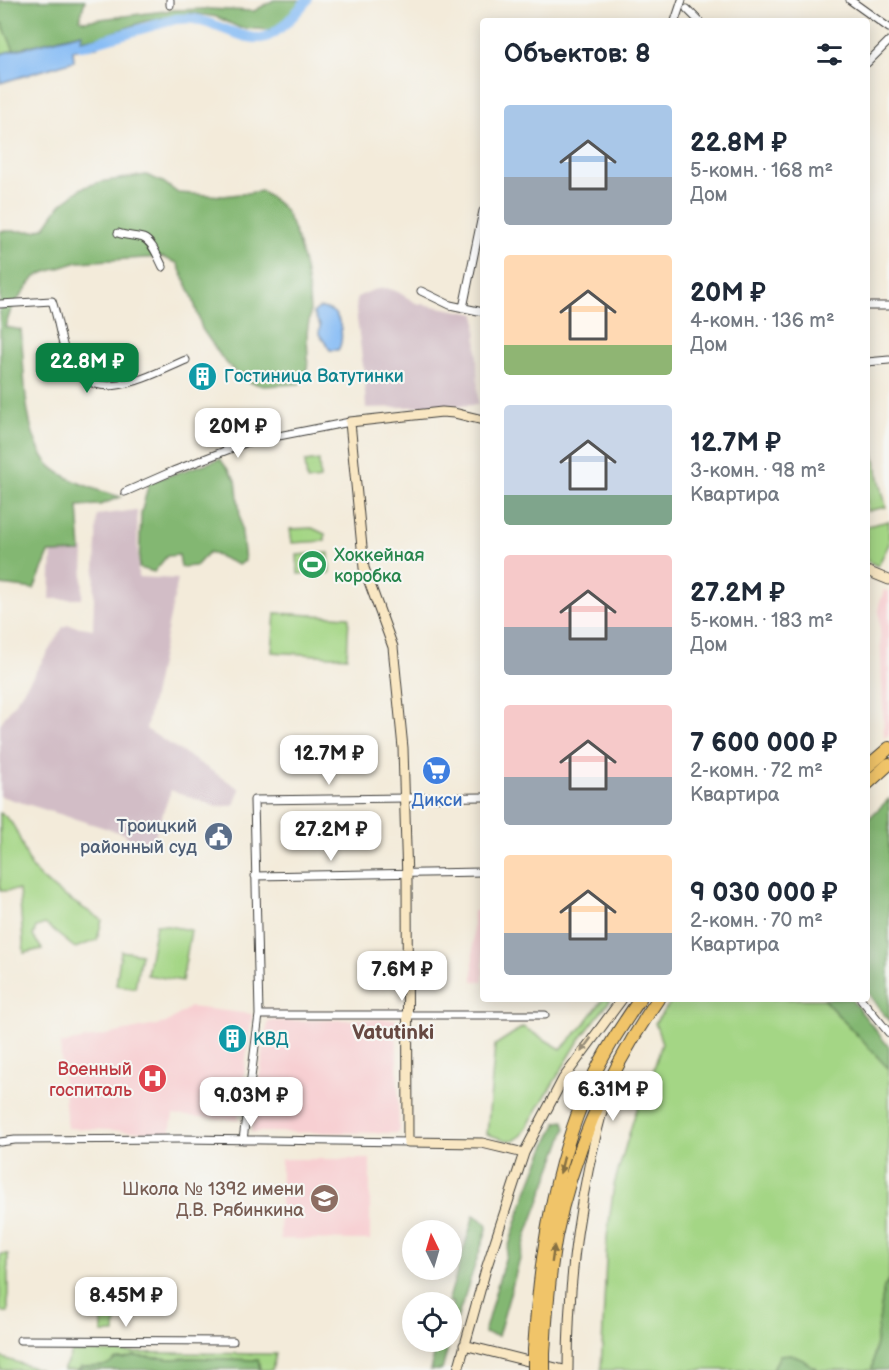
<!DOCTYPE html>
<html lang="ru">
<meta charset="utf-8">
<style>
body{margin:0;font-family:"Balsamiq Sans",sans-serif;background:#f6f6f7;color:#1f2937;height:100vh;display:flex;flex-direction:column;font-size:22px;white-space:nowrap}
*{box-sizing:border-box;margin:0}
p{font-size:20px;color:#747a83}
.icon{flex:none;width:33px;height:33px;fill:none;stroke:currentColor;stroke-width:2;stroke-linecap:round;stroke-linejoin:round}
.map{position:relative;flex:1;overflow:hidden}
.sheet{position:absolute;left:480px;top:18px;width:390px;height:984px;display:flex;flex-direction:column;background:#fff;border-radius:6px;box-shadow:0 3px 15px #0003}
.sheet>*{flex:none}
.needle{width:39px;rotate:355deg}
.fabs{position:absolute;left:402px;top:1220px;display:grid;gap:12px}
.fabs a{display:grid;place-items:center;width:60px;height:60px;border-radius:50%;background:#fff;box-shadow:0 3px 15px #0003;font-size:30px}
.price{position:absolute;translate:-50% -51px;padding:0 14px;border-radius:12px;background:#fff;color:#222;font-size:20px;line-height:39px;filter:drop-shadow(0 2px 3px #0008)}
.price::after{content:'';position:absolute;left:50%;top:36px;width:18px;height:14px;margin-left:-9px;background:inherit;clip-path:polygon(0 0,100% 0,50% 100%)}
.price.on{background:#0b8043;color:#fff}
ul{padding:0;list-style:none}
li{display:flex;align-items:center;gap:18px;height:150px;padding:0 24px}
li span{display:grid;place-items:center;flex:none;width:168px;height:120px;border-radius:6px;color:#555}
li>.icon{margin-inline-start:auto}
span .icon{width:72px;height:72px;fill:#fffc;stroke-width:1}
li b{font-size:26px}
h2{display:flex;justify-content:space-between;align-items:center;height:72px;padding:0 24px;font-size:26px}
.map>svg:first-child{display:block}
</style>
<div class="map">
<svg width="889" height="1370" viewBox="0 0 889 1370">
<rect width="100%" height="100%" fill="#f6f6f2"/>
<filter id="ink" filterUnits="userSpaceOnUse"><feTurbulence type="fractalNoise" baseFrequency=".0167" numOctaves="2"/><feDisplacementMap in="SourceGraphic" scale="12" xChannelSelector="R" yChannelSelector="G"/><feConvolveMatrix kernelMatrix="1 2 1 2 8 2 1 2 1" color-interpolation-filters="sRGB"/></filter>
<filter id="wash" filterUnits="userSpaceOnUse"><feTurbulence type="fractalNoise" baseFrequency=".008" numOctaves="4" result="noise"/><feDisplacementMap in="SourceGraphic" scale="24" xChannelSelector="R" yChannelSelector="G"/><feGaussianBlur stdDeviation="1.35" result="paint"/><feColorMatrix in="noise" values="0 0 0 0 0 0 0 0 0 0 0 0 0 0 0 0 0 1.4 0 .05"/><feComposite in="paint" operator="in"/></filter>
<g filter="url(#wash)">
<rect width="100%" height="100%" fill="#f3ebda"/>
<!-- built -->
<path fill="#f7cfd2" d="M884 590 889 592V734L884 738 879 605Z
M473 911H483V981H473Z
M190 1007 252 1014 238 1120 173 1115 170 1133 67 1128 60 1044 166 1023Z
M396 1019 399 1133 251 1132 268 1021Z
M281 1159H370V1240L280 1239Z"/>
<!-- industrial -->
<path fill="#d2bdc6" d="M386 288 398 292 416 303 476 314 478 405 366 408 364 374 356 311 357 297 373 290Z
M137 510 138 577 178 579 146 729 240 789 234 805 217 807 171 790 152 844 128 838 125 834 0 796V724L33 676 63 627 68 625 93 629 97 515Z
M52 549H84L82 599H50Z"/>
<!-- green -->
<path fill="#a4d685" stroke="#607950" stroke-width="1.5" d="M0 18 14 50 0 54Z
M867 427 886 507 867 511Z
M319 460 320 479 307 481 305 462Z
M889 521V544L878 566 867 561V526Z
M312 528 325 534V541L292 543 290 529Z
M329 553 330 573 298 574 297 555Z
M275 613 349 617 347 657 272 652Z
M0 813C18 820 23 855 33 869 45 886 84 908 102 920L97 940 75 948 45 924 36 927 33 936 42 949 24 953 19 890 0 891Z
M156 924 191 930 182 981 147 975Z
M121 951 141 954 135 988 116 985Z
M603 999H611L578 1042 522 1135C511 1145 500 1138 487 1134L495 1045 523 1027 561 1049 583 1026Z
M673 999H823L889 1069V1280L884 1287 872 1370H817V1368L780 1355 773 1370H601L607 1237 614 1185 635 1114 648 1087 662 1043 655 1023Z
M268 1081 281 1083 277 1112 264 1110Z
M0 1254H8V1312H0Z
M102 1313H112L113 1315H116L115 1333H102Z
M72 1352 276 1354 272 1370H260L258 1360 191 1358 171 1359 133 1356 124 1359H116L108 1366 99 1368 81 1367 78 1370H63Z
M0 1357 41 1370H0Z"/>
<!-- forest -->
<path fill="#83b772" stroke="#506a47" stroke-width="1.5" d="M0 0 4 2 9 0H85L80 19 84 21 173 10 208 9 254 11 274 0H310L293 17 271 30 240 28 217 17 191 13 146 21 103 36 81 40V33L14 50 0 19Z
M146 175 163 182 178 193 224 196 262 191C269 197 282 204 286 212 301 242 309 279 310 312 310 320 307 327 307 335 307 352 312 371 299 384L264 386 256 384 247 382 234 371 222 358 202 329 192 296 177 263 162 257 78 262 43 273 35 277 12 307 5 327 21 330C25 370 22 427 46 461 58 478 101 492 121 497L100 505 78 506 81 552 49 553 34 589 0 585V231H36L45 227 60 205 82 188 100 182Z
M220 459 236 480 245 561 238 565 209 552 196 566 181 567 179 555 167 556 154 572 139 568 141 514 149 482Z
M889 799V1021L867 992V820Z
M823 999H851L889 1047V1069Z
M564 1121 566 1129 527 1234 498 1336 484 1333C504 1261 523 1189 557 1122Z
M474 1215 486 1223 487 1229 452 1334V1302H448Z
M889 1280V1370H872L884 1287Z
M438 1341H450L442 1370H430Z
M790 1354 803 1360 817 1370H773L780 1355Z
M133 1356 171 1359 191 1358 258 1360 260 1369 78 1370 81 1367C96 1365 103 1370 116 1359H124Z"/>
<!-- water -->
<path fill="#86bcf5" stroke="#516c88" stroke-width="1.5" d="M82 33 81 40 91 39 97 47 73 50 74 61 0 83V54Z
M319 308C323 308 329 309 333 312 342 319 344 341 338 350H330L319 334 320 325 313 313Z"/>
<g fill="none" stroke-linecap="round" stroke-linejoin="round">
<!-- river -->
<path stroke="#86bcf5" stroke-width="10" d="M82 46 176 19C193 17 200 20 216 26 229 31 247 39 261 38 276 37 298 11 307 0"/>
</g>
</g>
<g filter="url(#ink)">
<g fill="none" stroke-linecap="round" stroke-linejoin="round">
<defs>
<path id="street" d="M850 0 889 28
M170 5V0
M687 9 699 21
M675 21 682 0
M867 63 889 41
M118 233C126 236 136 236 143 238 153 242 158 258 163 267
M421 291 450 305 483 312
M0 304 52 301C58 317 61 345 68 359 92 410 150 375 186 360
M867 306H889
M463 308 483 211
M867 362 889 360
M125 492 173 471 248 442 350 422
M255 876 483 872
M861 999 889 1033
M259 1015H545
M243 1140 259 1015 254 800 483 797
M0 1142 15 1140 182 1139 408 1142
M20 1340 233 1341"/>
<path id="secondary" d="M483 420 454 413 442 412 350 422 364 568 393 647 403 748 407 880 408 1142 482 1143 524 1153
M867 571 889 580
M464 1345 564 1370
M458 1370 486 1269 524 1153 563 1079 622 999
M568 1370C568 1274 580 1192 605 1100"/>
<path id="highway" d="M867 767 889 748
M867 784 889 764
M534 1350C540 1259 552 1171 589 1086 602 1055 621 1027 640 999
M544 1354C546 1315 549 1275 556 1236 573 1151 609 1071 658 999"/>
</defs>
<!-- street casing -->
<use href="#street" stroke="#3c3b38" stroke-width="9"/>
<!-- secondary casing -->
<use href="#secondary" stroke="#3c3b38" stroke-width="11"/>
<!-- highway casing -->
<use href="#highway" stroke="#3c3b38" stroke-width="14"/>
<!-- street -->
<use href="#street" stroke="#fff" stroke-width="7"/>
<!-- secondary -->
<use href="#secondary" stroke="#f9e7c3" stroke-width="9"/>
<!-- highway -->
<use href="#highway" stroke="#f0c469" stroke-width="12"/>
<defs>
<path id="highway-bridge" d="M534 1370V1350
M544 1370V1354"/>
</defs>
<!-- highway-bridge casing -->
<use href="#highway-bridge" stroke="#3c3b38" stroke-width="14" stroke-linecap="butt"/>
<!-- highway-bridge -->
<use href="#highway-bridge" stroke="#f0c469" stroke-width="12"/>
</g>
<!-- one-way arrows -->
<defs><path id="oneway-solid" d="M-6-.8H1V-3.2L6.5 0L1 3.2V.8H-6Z" transform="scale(1.5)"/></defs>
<use fill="#968c78" href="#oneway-solid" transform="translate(586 1045) rotate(126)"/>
<g fill="#867042">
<use href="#oneway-solid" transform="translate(562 1165) rotate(104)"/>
<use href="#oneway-solid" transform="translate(553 1254) rotate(-82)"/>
</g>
</g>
<!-- icons -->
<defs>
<symbol id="building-disc" viewBox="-11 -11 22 22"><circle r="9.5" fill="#0f9aa8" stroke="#f6f6f2"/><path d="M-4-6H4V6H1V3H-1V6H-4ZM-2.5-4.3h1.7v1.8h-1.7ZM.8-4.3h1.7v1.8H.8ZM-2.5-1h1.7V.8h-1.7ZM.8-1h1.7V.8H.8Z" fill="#fff"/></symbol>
<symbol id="stadium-disc" viewBox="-11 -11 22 22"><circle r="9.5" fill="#2e9e5b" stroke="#f6f6f2"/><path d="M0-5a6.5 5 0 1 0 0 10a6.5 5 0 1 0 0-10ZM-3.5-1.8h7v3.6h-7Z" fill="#fff"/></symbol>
<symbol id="supermarket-disc" viewBox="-11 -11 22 22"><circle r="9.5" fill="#3f7fe0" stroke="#f6f6f2"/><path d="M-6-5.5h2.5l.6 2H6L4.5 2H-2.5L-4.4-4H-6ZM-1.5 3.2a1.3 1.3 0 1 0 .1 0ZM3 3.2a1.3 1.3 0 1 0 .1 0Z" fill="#fff"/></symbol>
<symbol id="civic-disc" viewBox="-11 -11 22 22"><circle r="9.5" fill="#5c6f8a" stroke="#f6f6f2"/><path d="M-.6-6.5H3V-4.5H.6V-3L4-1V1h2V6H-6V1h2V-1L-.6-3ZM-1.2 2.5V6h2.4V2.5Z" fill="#fff"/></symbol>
<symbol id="hospital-disc" viewBox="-11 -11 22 22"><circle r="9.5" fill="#e0444e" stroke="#f6f6f2"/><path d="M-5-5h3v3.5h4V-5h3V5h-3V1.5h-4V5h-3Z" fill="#fff"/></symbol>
<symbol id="school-disc" viewBox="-11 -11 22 22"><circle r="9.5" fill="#8d6e63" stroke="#f6f6f2"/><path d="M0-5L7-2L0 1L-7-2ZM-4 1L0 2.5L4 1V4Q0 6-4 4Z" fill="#fff"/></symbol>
</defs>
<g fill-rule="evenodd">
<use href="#building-disc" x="186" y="360" width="33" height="33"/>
<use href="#stadium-disc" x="296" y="548" width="33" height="33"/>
<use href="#supermarket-disc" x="420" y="754" width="33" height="33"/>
<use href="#civic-disc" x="202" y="820" width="33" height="33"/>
<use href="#building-disc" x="216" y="1022" width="33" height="33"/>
<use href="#hospital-disc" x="136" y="1062" width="33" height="33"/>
<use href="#school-disc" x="308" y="1182" width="33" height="33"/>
</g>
<g text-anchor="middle" stroke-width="4.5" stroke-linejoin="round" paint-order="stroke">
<!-- culture labels -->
<g font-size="18" fill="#0d838f" stroke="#f6f6f2" text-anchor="start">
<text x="224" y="382">Гостиница Ватутинки</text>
<text x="253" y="1045">КВД</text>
</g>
<!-- leisure labels -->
<g font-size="18" fill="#27864d" stroke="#f6f6f2" text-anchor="start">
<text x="334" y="561">Хоккейная<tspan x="334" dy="21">коробка</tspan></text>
</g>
<!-- shop labels -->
<g font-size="18" fill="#366cbe" stroke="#f6f6f2">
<text x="437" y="806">Дикси</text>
</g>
<!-- service labels -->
<g font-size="18" fill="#4e5e75" stroke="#f6f6f2" text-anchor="end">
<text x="197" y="832">Троицкий<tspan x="197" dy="21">районный суд</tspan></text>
</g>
<!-- health labels -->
<g font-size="18" fill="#be3a42" stroke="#f6f6f2" text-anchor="end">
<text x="132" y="1075">Военный<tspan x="132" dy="21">госпиталь</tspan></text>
</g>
<!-- education labels -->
<g font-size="18" fill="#785e54" stroke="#f6f6f2" text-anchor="end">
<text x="304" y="1195">Школа № 1392 имени<tspan x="304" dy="21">Д.В. Рябинкина</tspan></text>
</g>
<!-- quarter labels -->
<g font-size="21" font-weight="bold" fill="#674942" stroke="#f6f6f2">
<text x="393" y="1039">Vatutinki</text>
</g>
</g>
</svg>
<div class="fabs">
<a><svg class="needle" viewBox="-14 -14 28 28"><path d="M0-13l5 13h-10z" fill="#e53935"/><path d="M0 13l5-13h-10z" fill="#747a83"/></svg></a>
<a><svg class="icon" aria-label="locate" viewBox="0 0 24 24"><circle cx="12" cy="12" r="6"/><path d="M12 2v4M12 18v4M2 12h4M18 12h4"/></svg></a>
</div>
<b class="price on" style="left:87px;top:394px">22.8M ₽</b>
<b class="price" style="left:238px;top:459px">20M ₽</b>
<b class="price" style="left:329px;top:786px">12.7M ₽</b>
<b class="price" style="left:331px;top:862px">27.2M ₽</b>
<b class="price" style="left:402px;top:1002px">7.6M ₽</b>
<b class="price" style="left:613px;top:1122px">6.31M ₽</b>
<b class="price" style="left:251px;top:1128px">9.03M ₽</b>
<b class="price" style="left:126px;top:1328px">8.45M ₽</b>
<section class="sheet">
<h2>Объектов: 8<svg class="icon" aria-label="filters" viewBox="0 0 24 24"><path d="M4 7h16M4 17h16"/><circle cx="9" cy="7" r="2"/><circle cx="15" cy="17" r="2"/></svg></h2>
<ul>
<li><span style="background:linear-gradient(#a9c7e8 60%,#9aa5b1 0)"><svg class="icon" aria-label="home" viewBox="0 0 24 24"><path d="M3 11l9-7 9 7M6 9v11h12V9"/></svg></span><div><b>22.8M ₽</b><p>5-комн. · 168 m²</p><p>Дом</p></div></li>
<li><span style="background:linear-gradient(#ffd9b3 75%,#8fb573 0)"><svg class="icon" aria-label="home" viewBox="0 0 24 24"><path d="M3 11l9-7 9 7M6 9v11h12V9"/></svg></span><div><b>20M ₽</b><p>4-комн. · 136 m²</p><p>Дом</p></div></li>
<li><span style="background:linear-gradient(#c9d6e8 75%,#7fa58c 0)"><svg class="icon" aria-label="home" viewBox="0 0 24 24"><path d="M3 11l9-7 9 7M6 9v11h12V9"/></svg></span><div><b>12.7M ₽</b><p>3-комн. · 98 m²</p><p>Квартира</p></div></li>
<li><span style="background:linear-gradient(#f6c9c9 60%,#9aa5b1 0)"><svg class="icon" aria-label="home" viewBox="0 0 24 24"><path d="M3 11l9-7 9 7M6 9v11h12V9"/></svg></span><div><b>27.2M ₽</b><p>5-комн. · 183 m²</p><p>Дом</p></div></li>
<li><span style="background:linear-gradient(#f6c9c9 60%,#9aa5b1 0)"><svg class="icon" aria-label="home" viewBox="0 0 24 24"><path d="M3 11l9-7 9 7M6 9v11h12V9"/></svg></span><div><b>7 600 000 ₽</b><p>2-комн. · 72 m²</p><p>Квартира</p></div></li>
<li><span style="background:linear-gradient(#ffd9b3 65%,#9aa5b1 0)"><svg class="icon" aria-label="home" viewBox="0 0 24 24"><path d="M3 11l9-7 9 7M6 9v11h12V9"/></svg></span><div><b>9 030 000 ₽</b><p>2-комн. · 70 m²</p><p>Квартира</p></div></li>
</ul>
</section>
</div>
